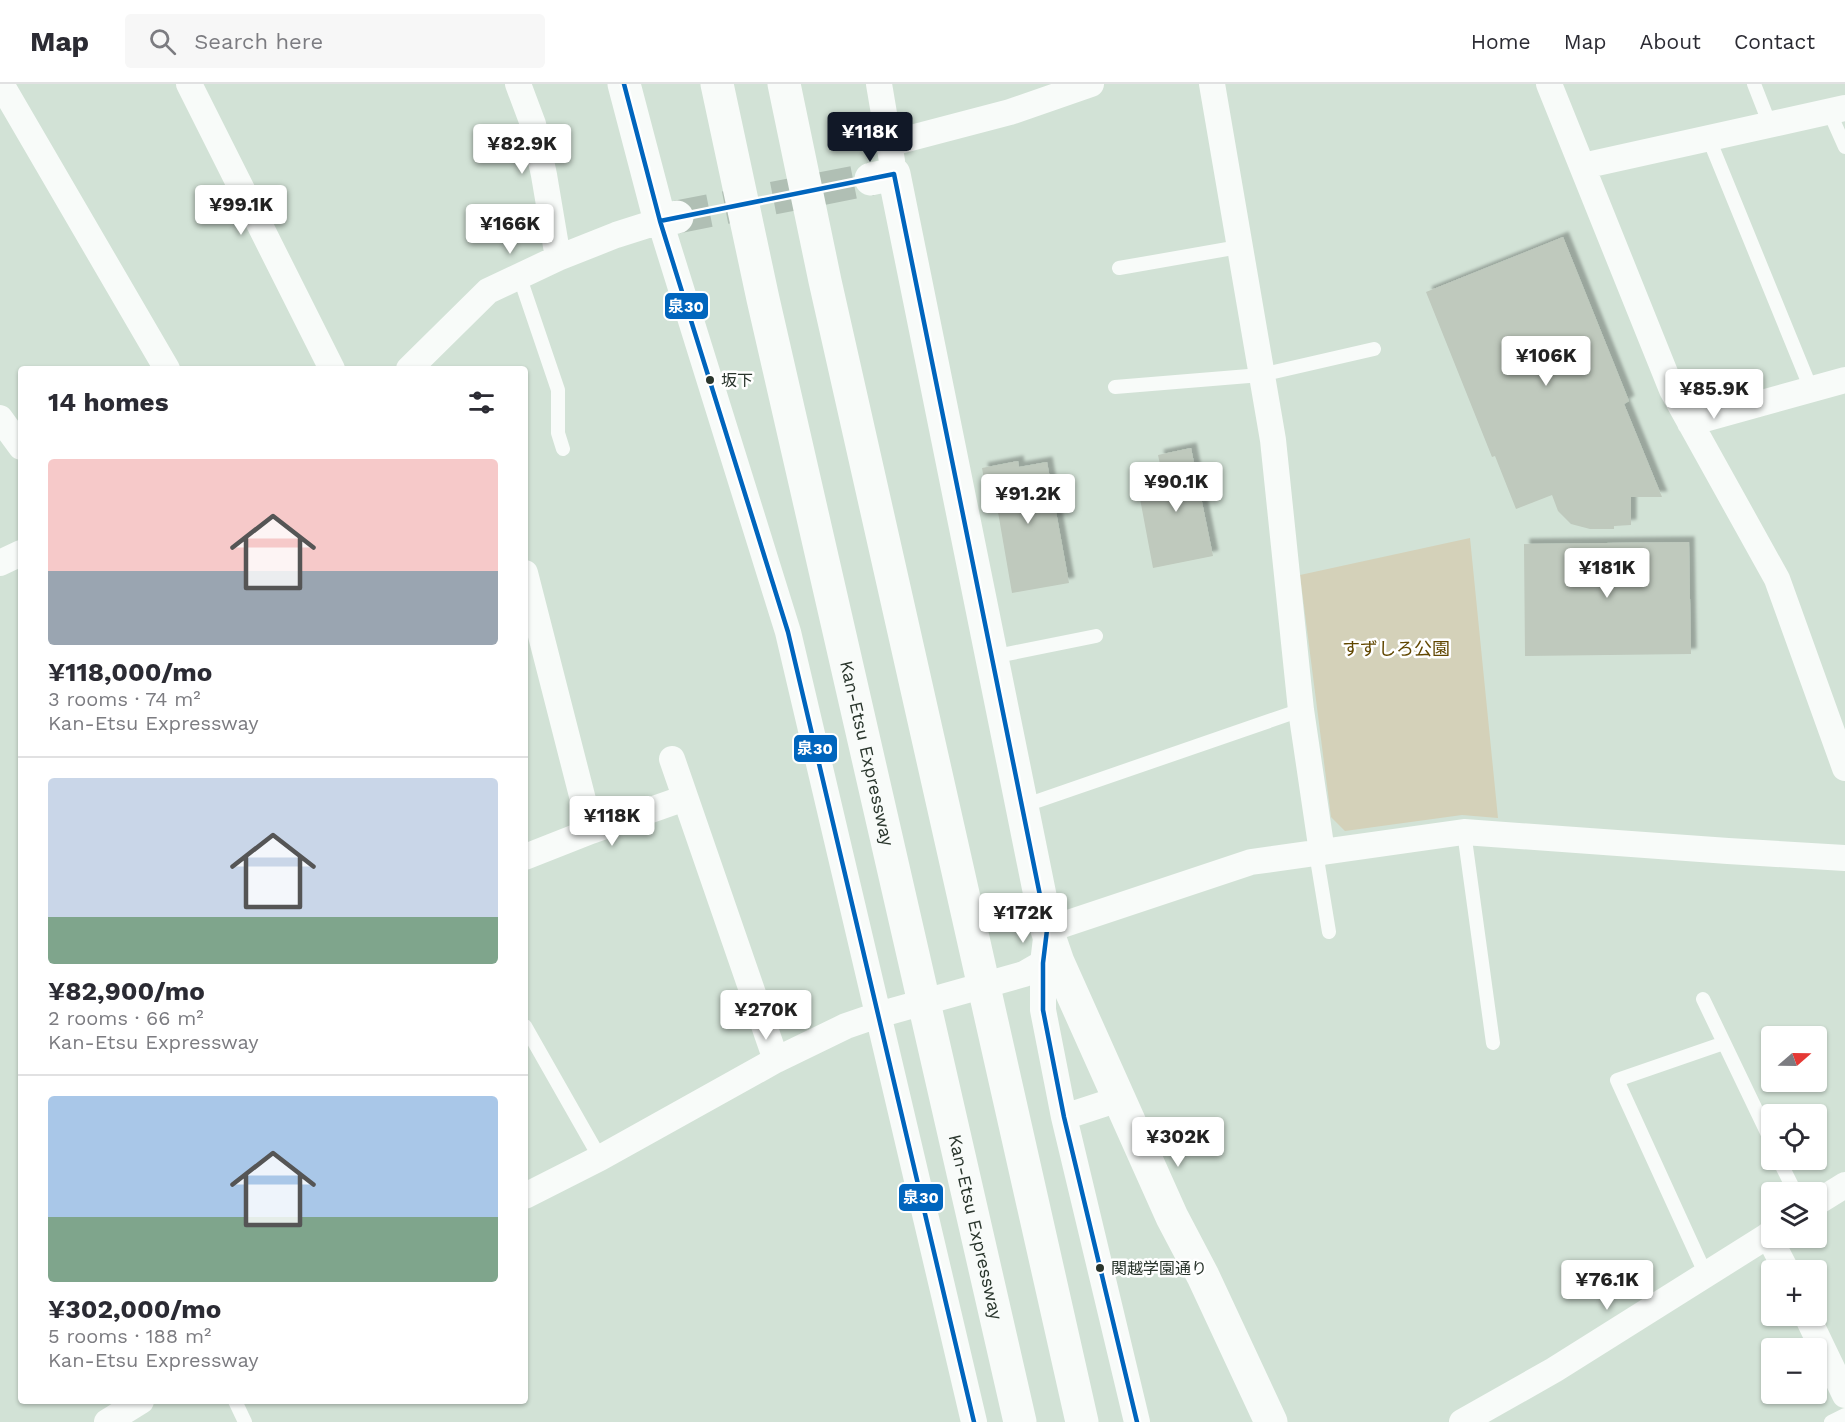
<!DOCTYPE html>
<meta charset="utf-8">
<style>
body{margin:0;font-family:"Work Sans","Noto Sans JP",sans-serif;background:#f7f7f7;color:#2b2b33;height:100vh;display:flex;flex-direction:column;font-size:22px;white-space:nowrap}
*{box-sizing:border-box;margin:0}
p{font-size:20px;color:#7c7c81}
.icon{flex:none;width:33px;height:33px;fill:none;stroke:currentColor;stroke-width:2;stroke-linecap:round;stroke-linejoin:round}
.map{position:relative;flex:1;overflow:hidden}
.side{position:absolute;left:18px;top:282px;width:510px;height:1038px;display:flex;flex-direction:column;background:#fff;border-radius:6px;box-shadow:0 2px 4px #0004}
.side>*{flex:none}
.needle{width:39px;rotate:70deg}
.fabs{position:absolute;left:1761px;top:942px;display:grid;gap:12px}
.fabs a{display:grid;place-items:center;width:66px;height:66px;border-radius:6px;background:#fff;box-shadow:0 2px 4px #0004;font-size:30px}
.price{position:absolute;translate:-50% -51px;padding:0 14px;border-radius:6px;background:#fff;color:#222;font-size:20px;line-height:39px;filter:drop-shadow(0 2px 3px #0008)}
.price::after{content:'';position:absolute;left:50%;top:36px;width:18px;height:14px;margin-left:-9px;background:inherit;clip-path:polygon(0 0,100% 0,50% 100%)}
.price.current{background:#111827;color:#fff}
ul{padding:0;list-style:none}
li{display:grid;align-content:center;gap:12px;height:318px;padding:0 30px}
li+li{border-top:2px solid #e1e1e2}
li span{display:grid;place-items:center;height:186px;border-radius:6px;color:#555}
li>.icon{margin-inline-start:auto}
span .icon{width:108px;height:108px;fill:#fffc;stroke-width:1}
li b{font-size:26px}
h2{display:flex;justify-content:space-between;align-items:center;height:72px;padding:0 30px;font-size:26px}
header{display:flex;align-items:center;gap:36px;box-sizing:border-box;height:84px;padding:0 30px;background:#fff;border-bottom:2px solid #e1e1e2}
header strong{font-size:28px}
nav{display:flex;gap:33px;margin-inline-start:auto;font-size:21px}
.search{width:420px;height:54px;background:#f7f7f7;display:flex;align-items:center;gap:15px;box-sizing:border-box;padding:0 21px;border-radius:6px;color:#7c7c81;font-size:22px}
.map>svg:first-child{display:block}
</style>
<header>
<strong>Map</strong>
<div class="search"><svg class="icon" aria-label="search" viewBox="0 0 24 24"><circle cx="10" cy="10" r="6"/><path d="M15 15l6 6"/></svg>Search here</div>
<nav><a>Home</a><a>Map</a><a>About</a><a>Contact</a></nav>
</header>
<div class="map">
<svg width="1845" height="1338" viewBox="0 0 1845 1338">
<defs>
<filter id="shadow"><feDropShadow dx="5.5" dy="-5.5" stdDeviation="1.5" flood-color="#0004"/></filter>
</defs>
<rect width="100%" height="100%" fill="#d2e2d6"/>
<!-- green -->
<path fill="#d4d1b9" d="M1470 454 1498 734 1462 731 1345 747 1331 733 1300 491Z"/>
<!-- building -->
<path fill="#bfc9bd" filter="url(#shadow)" d="M1563 153 1629 317 1624 320 1662 413H1631V441L1614 442V445H1590L1571 440 1558 427 1552 411 1516 425 1495 372 1492 373 1426 208Z
M1191 364 1213 472 1153 484 1138 404 1164 399 1158 371Z
M1018 377 1019 383 1047 378 1069 499 1012 509 994 405 986 406 982 384Z
M1689 458 1691 570 1525 572 1524 460Z"/>
<g fill="none" stroke-linecap="round" stroke-linejoin="round">
<!-- secondary-tunnel -->
<path stroke="#b0bfb4" stroke-width="33" stroke-dasharray="33 16" stroke-linecap="butt" d="M677 133 871 95"/>
<!-- lane -->
<path stroke="#f8fbf9" stroke-width="14" d="M1754 0 1770 41
M1829 27 1845 63
M1709 55 1811 305
M1119 184 1239 163
M519 191 558 306V349L563 365
M1115 303 1261 291 1374 265
M992 573 1096 552
M1023 722 1301 626
M1464 748 1493 959
M1322 768 1318 781 1329 848
M1703 915 1772 1059
M525 942 600 1074
M1779 1076 1795 1108
M1706 1191 1617 996 1724 959
M235 1317 245 1338
M1831 1338 1845 1331"/>
<!-- street -->
<path stroke="#f8fbf9" stroke-width="26" d="M1 0 167 285
M189 0 332 285
M518 0 533 40 544 91 558 174
M879 0 892 77
M1212 0 1273 356 1301 626 1322 768
M1549 0 1672 306 1777 495 1845 684
M888 60 1010 28 1091 0
M1583 82 1845 24
M409 285 488 207 558 174 616 151 660 137 788 548 974 1338
M0 334 21 363
M1690 339 1845 296
M0 479 21 469
M525 489 591 747
M672 675 776 976
M525 773 591 747 685 714
M1064 1033 1119 1015
M525 1112 600 1074 776 976 846 942 878 931 1024 890 1043 879
M1816 1119 1845 1101
M1768 1151 1786 1186
M1807 1232 1845 1311
M107 1338 141 1317
M1137 1338 1064 1033 1043 926V879L1047 846 1251 778 1464 748 1728 767 1845 774
M1462 1338 1554 1286 1772 1149"/>
<!-- secondary -->
<path stroke="#f8fbf9" stroke-width="33" d="M624 0 660 137 677 133
M871 95 894 90 1047 846 1058 878 1172 1133 1203 1192 1271 1338"/>
<!-- highway -->
<g stroke="#f8fbf9" stroke-width="33">
<path id="s1" d="M717 0 763 215 1020 1338"/>
<path d="M784 0 825 197 1082 1338"/>
</g>
<defs>
<path id="bus-1" d="M624 0 660 137 788 548 974 1338
M660 137 894 90 1047 846 1043 879V926L1064 1033 1137 1338"/>
</defs>
<!-- bus-1 casing -->
<use href="#bus-1" stroke="#fff" stroke-width="9"/>
<!-- bus-1 -->
<use href="#bus-1" stroke="#0065bd" stroke-width="4.5"/>
</g>
<!-- markers -->
<g fill="#29352c" stroke="#fff" stroke-width="2">
<circle cx="710" cy="296" r="5"/>
<circle cx="1100" cy="1184" r="5"/>
</g>
<g text-anchor="middle" stroke-width="5" stroke-linejoin="round" paint-order="stroke">
<!-- bus labels -->
<g font-size="16" fill="#29352c" stroke="#fff" text-anchor="start">
<text x="721" y="302">坂下</text>
<text x="1111" y="1190">関越学園通り</text>
</g>
<!-- park labels -->
<g font-size="18" fill="#614700" stroke="#fff">
<text x="1396" y="571">すずしろ公園</text>
</g>
<!-- street labels -->
<g font-size="18" fill="#29352c" stroke="#fff">
<text dy="6" stroke="none"><textPath href="#s1" startOffset="686">Kan-Etsu Expressway</textPath></text>
<text dy="6" stroke="none"><textPath href="#s1" startOffset="1172">Kan-Etsu Expressway</textPath></text>
</g>
</g>
<g stroke="#fff" stroke-width="2">
<rect x="664" y="208" width="45" height="28" rx="6" fill="#0065bd"/>
<rect x="793" y="650" width="45" height="29" rx="6" fill="#0065bd"/>
<rect x="898" y="1099" width="46" height="29" rx="6" fill="#0065bd"/>
</g>
<g font-size="16" text-anchor="middle" font-weight="bold" fill="#fff">
<text x="686" y="228">泉30</text>
<text x="815" y="670">泉30</text>
<text x="921" y="1119">泉30</text>
</g>
</svg>
<div class="fabs">
<a><svg class="needle" viewBox="-14 -14 28 28"><path d="M0-13l5 13h-10z" fill="#e53935"/><path d="M0 13l5-13h-10z" fill="#7c7c81"/></svg></a>
<a><svg class="icon" aria-label="locate" viewBox="0 0 24 24"><circle cx="12" cy="12" r="6"/><path d="M12 2v4M12 18v4M2 12h4M18 12h4"/></svg></a>
<a><svg class="icon" aria-label="layers" viewBox="0 0 24 24"><path d="M12 4l9 5-9 5-9-5zM3 14l9 5 9-5"/></svg></a>
<a>+</a>
<a>−</a>
</div>
<b class="price current" style="left:870px;top:79px">¥118K</b>
<b class="price" style="left:522px;top:91px">¥82.9K</b>
<b class="price" style="left:241px;top:152px">¥99.1K</b>
<b class="price" style="left:510px;top:171px">¥166K</b>
<b class="price" style="left:1546px;top:303px">¥106K</b>
<b class="price" style="left:1714px;top:336px">¥85.9K</b>
<b class="price" style="left:1176px;top:429px">¥90.1K</b>
<b class="price" style="left:1028px;top:441px">¥91.2K</b>
<b class="price" style="left:1607px;top:515px">¥181K</b>
<b class="price" style="left:612px;top:763px">¥118K</b>
<b class="price" style="left:1023px;top:860px">¥172K</b>
<b class="price" style="left:766px;top:957px">¥270K</b>
<b class="price" style="left:1178px;top:1084px">¥302K</b>
<b class="price" style="left:1607px;top:1227px">¥76.1K</b>
<section class="side">
<h2>14 homes<svg class="icon" aria-label="filters" viewBox="0 0 24 24"><path d="M4 7h16M4 17h16"/><circle cx="9" cy="7" r="2"/><circle cx="15" cy="17" r="2"/></svg></h2>
<ul>
<li><span style="background:linear-gradient(#f6c9c9 60%,#9aa5b1 0)"><svg class="icon" aria-label="home" viewBox="0 0 24 24"><path d="M3 11l9-7 9 7M6 9v11h12V9"/></svg></span><div><b>¥118,000/mo</b><p>3 rooms · 74 m²</p><p>Kan-Etsu Expressway</p></div></li>
<li><span style="background:linear-gradient(#c9d6e8 75%,#7fa58c 0)"><svg class="icon" aria-label="home" viewBox="0 0 24 24"><path d="M3 11l9-7 9 7M6 9v11h12V9"/></svg></span><div><b>¥82,900/mo</b><p>2 rooms · 66 m²</p><p>Kan-Etsu Expressway</p></div></li>
<li><span style="background:linear-gradient(#a9c7e8 65%,#7fa58c 0)"><svg class="icon" aria-label="home" viewBox="0 0 24 24"><path d="M3 11l9-7 9 7M6 9v11h12V9"/></svg></span><div><b>¥302,000/mo</b><p>5 rooms · 188 m²</p><p>Kan-Etsu Expressway</p></div></li>
</ul>
</section>
</div>
